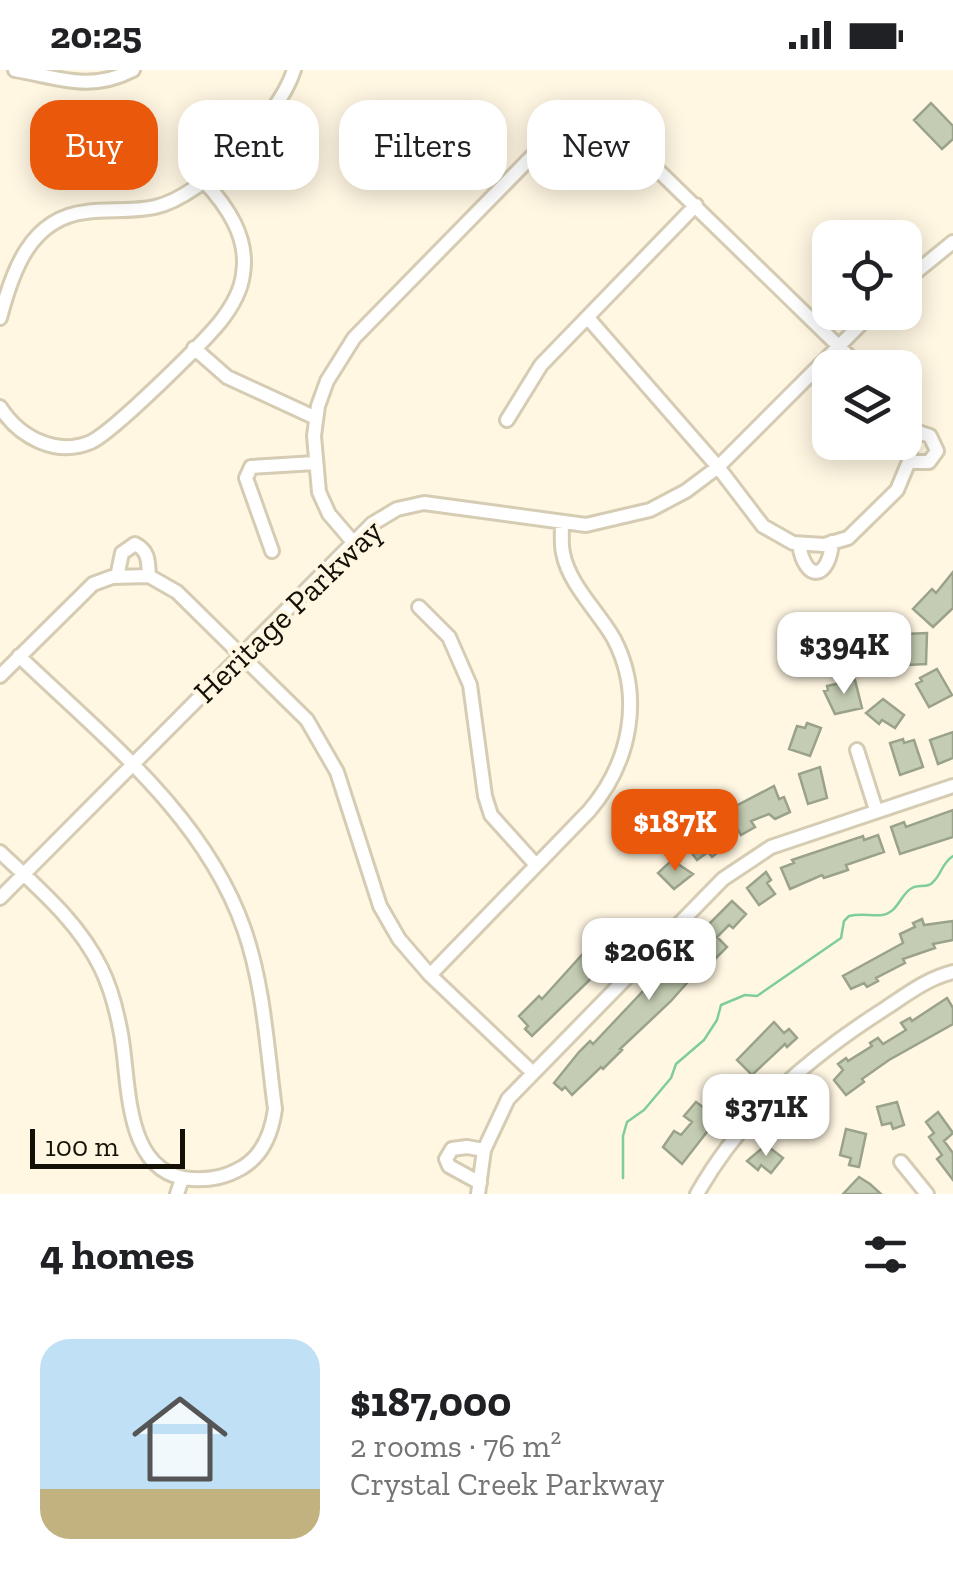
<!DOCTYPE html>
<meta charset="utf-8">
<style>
body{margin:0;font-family:"Zilla Slab",serif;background:#f6f6f6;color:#202124;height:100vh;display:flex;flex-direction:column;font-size:38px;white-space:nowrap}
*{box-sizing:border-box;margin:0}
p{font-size:32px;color:#757577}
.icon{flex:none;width:55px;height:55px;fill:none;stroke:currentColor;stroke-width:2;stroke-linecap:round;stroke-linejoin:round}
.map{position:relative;height:1124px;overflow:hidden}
.side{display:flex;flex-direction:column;background:#fff;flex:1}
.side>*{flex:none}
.guide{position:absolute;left:30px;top:30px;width:895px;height:90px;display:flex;gap:20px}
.buttons{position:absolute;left:812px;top:150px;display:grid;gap:20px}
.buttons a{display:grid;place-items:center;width:110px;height:110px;border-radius:20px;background:#fff;box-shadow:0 5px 25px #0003;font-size:50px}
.scale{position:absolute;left:30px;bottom:25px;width:155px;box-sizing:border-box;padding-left:10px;border:5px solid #131007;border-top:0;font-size:28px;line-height:35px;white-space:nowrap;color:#131007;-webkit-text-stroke:8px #fff7e2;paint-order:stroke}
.price{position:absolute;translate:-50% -85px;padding:0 22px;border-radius:20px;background:#fff;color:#222;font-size:32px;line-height:65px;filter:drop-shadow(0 2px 5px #0008)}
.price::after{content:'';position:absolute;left:50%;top:60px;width:30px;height:22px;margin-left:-15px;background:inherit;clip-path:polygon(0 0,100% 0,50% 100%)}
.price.on{background:#ea580c;color:#fff}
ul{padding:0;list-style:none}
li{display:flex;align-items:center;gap:30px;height:250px;padding:0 40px}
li+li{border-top:2px solid #e0e0e0}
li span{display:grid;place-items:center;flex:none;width:280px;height:200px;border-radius:30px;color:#555}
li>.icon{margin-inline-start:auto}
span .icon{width:120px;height:120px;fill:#fffc;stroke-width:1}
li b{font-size:42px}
h2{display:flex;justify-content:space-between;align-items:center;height:120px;padding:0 40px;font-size:42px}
.chip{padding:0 35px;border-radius:30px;background:#fff;box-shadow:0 5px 25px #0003;font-size:35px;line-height:90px}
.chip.on{background:#ea580c;color:#fff}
.status{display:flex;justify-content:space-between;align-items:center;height:70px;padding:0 50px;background:#fff;direction:ltr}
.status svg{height:28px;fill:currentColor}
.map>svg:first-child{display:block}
</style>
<div class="status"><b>20:25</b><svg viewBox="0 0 49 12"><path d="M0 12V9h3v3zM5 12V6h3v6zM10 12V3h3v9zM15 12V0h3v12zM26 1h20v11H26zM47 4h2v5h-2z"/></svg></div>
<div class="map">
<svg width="953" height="1124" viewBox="0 0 953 1124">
<rect width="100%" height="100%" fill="#fff7e2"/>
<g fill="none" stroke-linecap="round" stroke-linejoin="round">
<!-- stream -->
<path stroke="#7fcd99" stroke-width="2.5" d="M623 1108V1066L627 1052 644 1040 671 1008 676 994 704 970 717 950 721 935 745 925 757 926 841 868 844 851 849 846C861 843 871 846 882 845 899 842 900 824 912 818 919 814 928 819 934 811 942 803 942 793 953 786"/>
</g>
<!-- building -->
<path fill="#c4cdb3" stroke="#9aa38a" stroke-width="2.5" d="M931 33 953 56V69L942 79 914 50Z
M953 502V538L933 557 913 539 932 519 936 523Z
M927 563 926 594 907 595 905 564Z
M937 599 952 625 929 637 916 614 922 611 920 608Z
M855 610 862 638 835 644 824 621 828 620 827 616Z
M883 629 904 645 895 658 882 650 879 654 866 643Z
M807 653 821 658 810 686 789 679 797 656 805 658Z
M953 662V688L938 694 930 670Z
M903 669 904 673 914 670 923 697 900 705 890 673Z
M820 697 827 728 808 734 799 704Z
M774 716 779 729 784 727 790 742 775 749 769 744 751 751 755 757 741 765 738 760 717 773 722 779 712 787 708 782 697 790 688 778 703 766 699 762 713 748Z
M953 740V767L900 784 891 757 904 752 906 757Z
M878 765 884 782 846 795 848 800 824 808 822 805 790 819 781 798 794 793 792 790 863 766 864 770Z
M672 790 693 804 674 819 658 803Z
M766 802 771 810 767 813 775 824 759 835 747 818Z
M732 831 746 844 733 858 729 855 717 867 727 877 713 891 710 887 671 931 620 979 622 980 603 999 601 997 572 1025 565 1017 562 1020 554 1013 579 982 590 971 593 974 680 882 687 888 698 876 702 869 698 865Z
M922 849 924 855 953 851V870L933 874 935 878 903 889 905 893 876 908 878 911 867 917 864 913 851 919 843 906 903 873 900 864 915 857 913 853Z
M622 850 636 864 627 873 624 870 620 874 609 863Z
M589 877 596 884 601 880 609 888 607 893 532 966 525 959 528 956 519 946 539 926 542 929Z
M947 928 953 938V954L889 990 862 1009 864 1012 846 1025 834 1010 843 1000 838 994 846 988 848 991 872 976 870 973 878 968 883 974 906 960 901 953 910 948 912 951Z
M774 952 784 963 789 959 797 968 787 977 785 974 752 1005 737 990Z
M720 1007 738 1022 682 1094 663 1077 674 1061 681 1065 692 1052 684 1046 696 1032 707 1040 717 1028 708 1021Z
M897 1032 904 1055 893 1059 891 1053 882 1055 877 1037Z
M938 1042 953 1063 944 1071 953 1083V1110L937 1089 942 1085 929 1067 934 1063 926 1052Z
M846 1059 866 1064 859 1097 849 1095 851 1088 840 1085Z
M766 1075 783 1088 771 1103 761 1095 758 1100 747 1091Z
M859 1107 870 1114 881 1124H843Z"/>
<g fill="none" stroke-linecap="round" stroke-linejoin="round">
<defs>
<path id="minor" d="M15 0C60 8 90 22 133 0
M905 211 953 172
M0 248C12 202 30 148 86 142 108 139 133 142 155 137 204 126 279 47 294 0
M588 248 718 397 763 456 793 473 824 475 848 468 897 420 910 389V363L905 348
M194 278 227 307 316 348
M0 337C19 367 56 387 91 372 114 361 202 274 220 252 231 238 241 222 243 204 249 167 227 136 203 110
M507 350 541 295 696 135
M909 359 930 366 937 381 929 392H910
M353 472 329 444 319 422 314 366 318 336 327 311 354 268 546 72C578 56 598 57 629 72L861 298
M799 474C805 513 829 510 832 472
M272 481 246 408 251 397 315 393
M117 507 122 483 135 474C149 481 148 491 149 506
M419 537 449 567 470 615 485 726 491 745 536 795
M0 606 93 514 112 507 149 506 177 522 307 650 337 702 380 836 399 869 430 905 532 1002
M857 680 876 740
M0 782C37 817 78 851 101 898 111 918 117 942 121 964 130 1012 123 1105 192 1109 212 1110 226 1107 243 1097 264 1084 272 1061 275 1039 267 979 264 916 244 859 204 745 103 667 19 586
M0 828 372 454 397 439 424 433 586 455 650 440 686 421 718 397 873 242
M430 905 589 741C630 693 644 627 614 569 599 542 569 515 563 483 561 474 562 463 562 453
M901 1092 927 1124
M480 1113 449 1096 446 1089 452 1079 467 1077 484 1080
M177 1124 182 1109
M478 1124 484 1080 508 1029 723 809 771 777 953 716
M697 1124C742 1044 809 987 886 938 907 924 928 908 953 902"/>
</defs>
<!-- minor casing -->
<use href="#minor" stroke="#d5ccb3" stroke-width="18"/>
<!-- minor -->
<use href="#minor" stroke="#fff" stroke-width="12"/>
</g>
<g text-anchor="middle" stroke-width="8" stroke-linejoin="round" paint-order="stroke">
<!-- street labels -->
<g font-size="32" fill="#131007" stroke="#fff7e2">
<text transform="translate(288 541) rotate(-44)" y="11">Heritage Parkway</text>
</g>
</g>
</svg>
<div class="buttons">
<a><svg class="icon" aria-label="locate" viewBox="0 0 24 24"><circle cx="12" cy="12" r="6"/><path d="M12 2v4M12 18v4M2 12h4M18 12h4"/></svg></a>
<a><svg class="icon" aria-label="layers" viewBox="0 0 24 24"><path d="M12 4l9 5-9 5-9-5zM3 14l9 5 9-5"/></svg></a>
</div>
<div class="scale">100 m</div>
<b class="price" style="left:844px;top:627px">$394K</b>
<b class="price on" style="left:675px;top:804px">$187K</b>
<b class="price" style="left:649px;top:933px">$206K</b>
<b class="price" style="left:766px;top:1089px">$371K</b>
<div class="guide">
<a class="chip on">Buy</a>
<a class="chip">Rent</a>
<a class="chip">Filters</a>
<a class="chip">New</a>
</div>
</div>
<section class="side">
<h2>4 homes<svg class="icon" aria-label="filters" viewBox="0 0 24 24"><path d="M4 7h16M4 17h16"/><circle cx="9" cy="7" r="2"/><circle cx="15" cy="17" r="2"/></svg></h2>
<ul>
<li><span style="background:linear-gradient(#bfe0f5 75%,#c2b280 0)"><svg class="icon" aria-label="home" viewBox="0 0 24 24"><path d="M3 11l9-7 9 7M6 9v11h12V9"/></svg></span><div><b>$187,000</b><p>2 rooms · 76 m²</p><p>Crystal Creek Parkway</p></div></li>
</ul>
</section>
